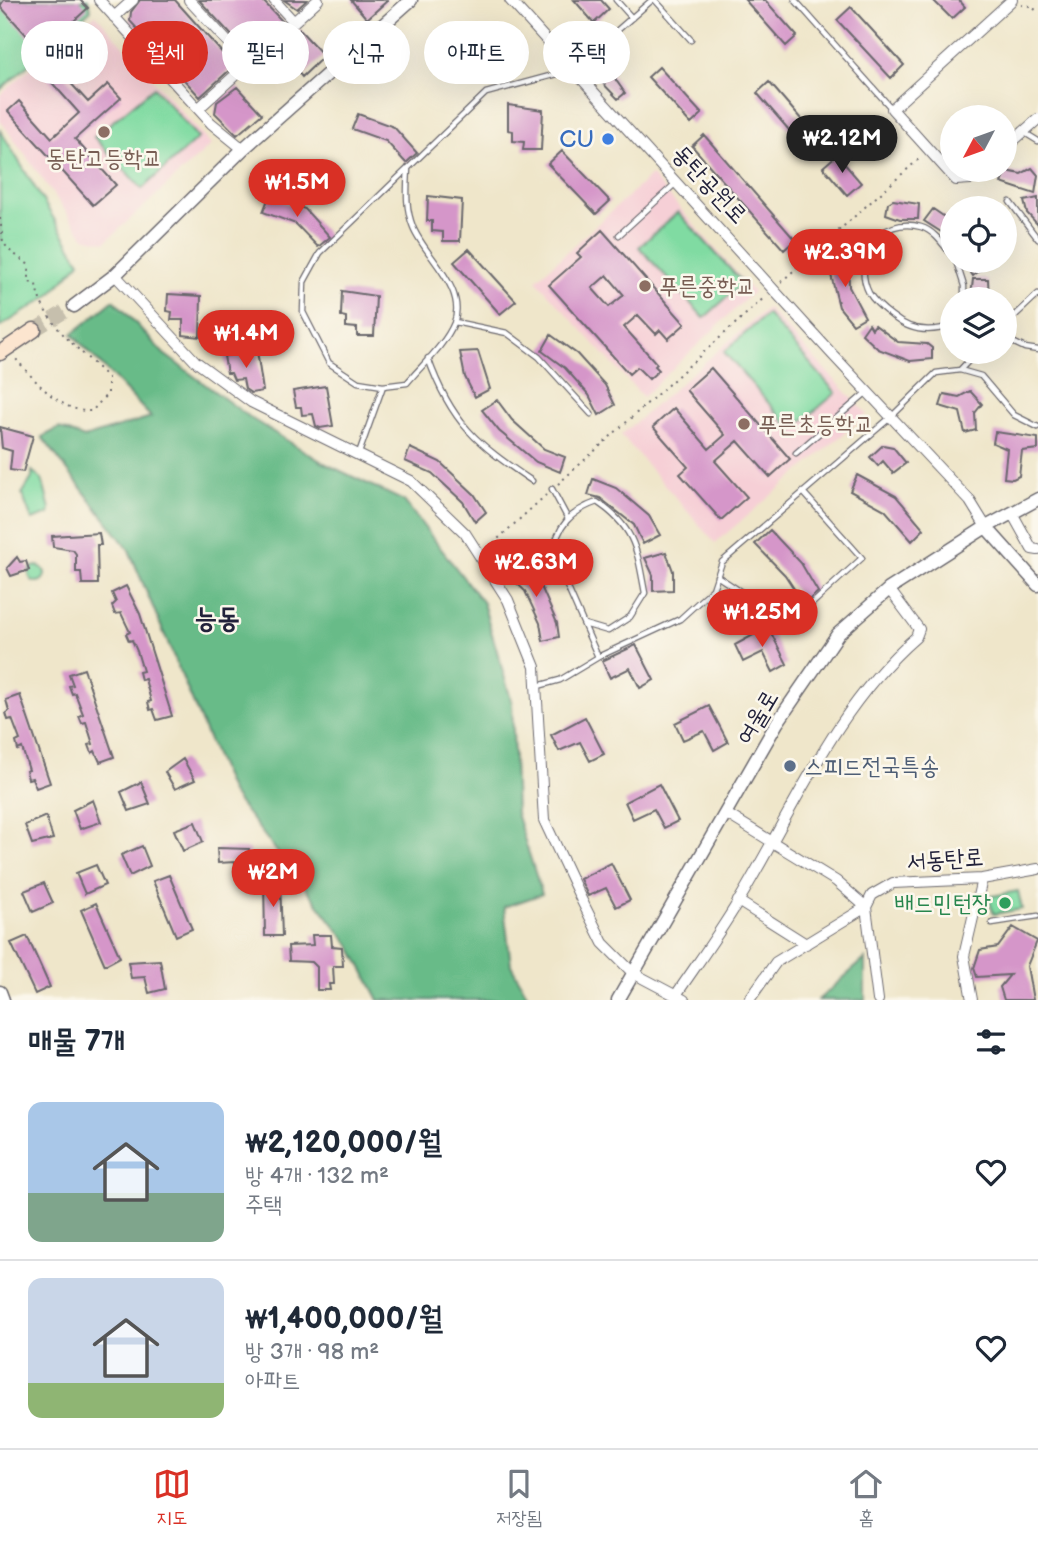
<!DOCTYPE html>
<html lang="ko">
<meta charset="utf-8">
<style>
body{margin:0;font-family:"Balsamiq Sans","Poor Story",sans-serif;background:#f6f6f7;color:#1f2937;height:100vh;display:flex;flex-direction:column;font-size:26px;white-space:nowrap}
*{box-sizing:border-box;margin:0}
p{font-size:23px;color:#747a83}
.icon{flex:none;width:38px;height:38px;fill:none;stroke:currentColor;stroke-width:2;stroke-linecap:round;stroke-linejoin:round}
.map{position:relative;height:1000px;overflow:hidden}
.drawer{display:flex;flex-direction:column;background:#fff;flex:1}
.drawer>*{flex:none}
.top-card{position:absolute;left:21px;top:21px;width:998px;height:63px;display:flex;gap:14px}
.needle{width:46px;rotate:229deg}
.buttons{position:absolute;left:940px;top:105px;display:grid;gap:14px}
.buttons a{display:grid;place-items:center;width:77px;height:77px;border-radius:50%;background:#fff;box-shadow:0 7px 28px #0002;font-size:35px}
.price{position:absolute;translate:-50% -60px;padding:0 16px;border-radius:24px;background:#d93025;color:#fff;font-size:23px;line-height:46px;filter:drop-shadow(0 2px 4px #0008)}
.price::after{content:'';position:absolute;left:50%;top:42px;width:21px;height:16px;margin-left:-10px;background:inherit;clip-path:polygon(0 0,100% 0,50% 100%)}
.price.selected{background:#222;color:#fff}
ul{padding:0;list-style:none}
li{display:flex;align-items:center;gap:21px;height:175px;padding:0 28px}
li+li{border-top:2px solid #e0e1e3}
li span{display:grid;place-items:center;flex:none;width:196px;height:140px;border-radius:14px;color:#555}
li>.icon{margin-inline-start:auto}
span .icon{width:84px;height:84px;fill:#fffc;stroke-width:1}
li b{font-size:30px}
h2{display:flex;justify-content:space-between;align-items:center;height:84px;padding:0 28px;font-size:30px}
.tag{padding:0 24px;border-radius:32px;background:#fff;box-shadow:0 7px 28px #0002;font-size:24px;line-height:63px}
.tag.selected{background:#d93025;color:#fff}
.menu{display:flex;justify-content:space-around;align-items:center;height:98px;border-top:2px solid #e0e1e3;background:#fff;font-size:19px;color:#747a83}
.menu a{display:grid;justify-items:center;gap:4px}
.menu .selected{color:#d93025}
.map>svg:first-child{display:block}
</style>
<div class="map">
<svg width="1038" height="1000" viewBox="0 0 1038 1000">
<rect width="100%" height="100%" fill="#fbf7ec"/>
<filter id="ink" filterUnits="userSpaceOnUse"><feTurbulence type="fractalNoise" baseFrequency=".0143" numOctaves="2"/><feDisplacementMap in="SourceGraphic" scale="14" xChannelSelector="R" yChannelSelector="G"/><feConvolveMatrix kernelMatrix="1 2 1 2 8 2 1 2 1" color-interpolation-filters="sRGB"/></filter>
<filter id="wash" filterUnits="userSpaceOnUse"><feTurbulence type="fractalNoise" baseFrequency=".00686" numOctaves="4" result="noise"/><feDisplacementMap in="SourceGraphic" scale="28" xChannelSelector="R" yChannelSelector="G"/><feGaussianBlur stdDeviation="1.57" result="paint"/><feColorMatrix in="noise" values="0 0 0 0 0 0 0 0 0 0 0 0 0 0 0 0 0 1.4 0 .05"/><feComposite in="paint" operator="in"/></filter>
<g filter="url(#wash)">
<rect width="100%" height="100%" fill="#efe6ca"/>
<!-- built -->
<path fill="#f6cfd6" d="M96 15 211 145 105 242 84 237 0 120V95L83 22Z
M651 175 753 292 643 397 536 280Z
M767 308 867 414 715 543 621 435Z"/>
<!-- green -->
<path fill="#80dba2" stroke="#517e6e" stroke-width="2" d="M0 0H88L91 10 0 90Z
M154 87 198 138 142 189 94 137Z
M0 130 80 262 49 296 0 327Z
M678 212 743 283 704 318 639 247Z
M767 314 836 393 792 430 724 352Z
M32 471 42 479 50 509 49 514 32 520 22 494 32 478Z
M29 574a8 8 0 1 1 16 0a8 8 0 1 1-16 0Z
M1018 891 1022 909 994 914 988 897Z"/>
<!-- forest -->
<path fill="#68bb88" stroke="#456e62" stroke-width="2" d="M114 300 164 354 252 419 324 463 404 501 483 603 512 703 516 813 542 894 504 907 511 965 530 1000H379L350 945 231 793 129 550 42 437 59 428 84 438 151 417 72 334Z
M865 959V1000H818Z"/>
<g id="blocks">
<!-- building -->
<path fill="#d596c9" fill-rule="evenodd" d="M4 0H80L88 8 41 51 0 6Z
M140 0H175L234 66 200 97 130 21 131 12Z
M199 0H262L283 22 248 53Z
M284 0H307L297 9Z
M351 0H388L367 19Z
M574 0H601L609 9 594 23Z
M745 0H765L797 36 786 46Z
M933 0H959L965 7 952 19Z
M851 7 904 65 891 78 837 20Z
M299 29 324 56 302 77 277 47Z
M447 33 483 46 508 74 496 84 475 60 441 48Z
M607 59 616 68 611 73 625 93 618 99 593 73Z
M56 67 88 102 108 84 121 98 75 139 116 185 93 205 8 111 19 101 52 138 79 113 46 76Z
M659 67 702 114 691 124 648 77Z
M769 82 820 141 808 152 757 93Z
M237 87 262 114 237 135 215 113 217 102Z
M508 105 543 110 541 150H523L524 142 513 141V131L508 130Z
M358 114 394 127 417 153 406 163 386 141 352 129Z
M704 135 795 240 784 250 692 146Z
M562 151 610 201 596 214 548 164Z
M837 155 861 183 847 195 823 167Z
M1032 168 1038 175 1035 194 1001 183 1006 171 1021 174Z
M428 196 462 200 460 241H443V232L432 231V221H427Z
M269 197 305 209 330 237 318 247 296 224 263 212Z
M1038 198V225L1027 213 1024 201Z
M893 200 919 204 918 219H900L886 214 888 203Z
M933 209 952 222V239L924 221Z
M602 230 685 324 668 339 660 330 656 334 638 315 624 327 657 364 655 366 659 370 649 379 637 367 629 374 549 285 581 257 577 253ZM607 275 624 295 609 307 592 288Z
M469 249 516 301 500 314 454 262Z
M845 253 848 258 849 287 865 317 853 324 839 307 831 275 834 254Z
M963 261H991L973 276Z
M973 279H988L989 299 971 297Z
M342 291 376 296 374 336H357V328L346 327V317L341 316Z
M168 294 201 296 200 337 183 335V320H171L172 312 167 311Z
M869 324 872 329 875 325 898 342 927 344 932 348V359L910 361 878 349 862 334Z
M551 335 577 354 605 385 615 405 599 415 589 395 565 368 542 351Z
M257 351 263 391 251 393 245 389 243 379 234 380 231 373H227L224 356Z
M478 351 490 389 475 397 465 377 460 352Z
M711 368 790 459 770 477 738 441 715 461 747 497 721 520 680 474 688 467 653 427 674 408 709 449 725 435 686 390Z
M326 386 333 426 320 428 316 426 313 414 302 415 301 407H296L293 391Z
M970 391 982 404 975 413 976 430 965 433 960 412 940 406 944 394 959 397Z
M497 400 512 420 544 449 565 457 560 472 536 462 499 431 482 410Z
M0 427 33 436 23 472 10 470 12 451 2 448Z
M995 432 1038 438V449L1022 451 1019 476 1013 479 1004 478 1007 449 993 443Z
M883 445 893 447 906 463 893 473 883 461 878 466 870 457Z
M410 448 440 462 474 494 486 512 475 522 463 502 432 473 405 461Z
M857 475 896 496 924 529 912 541 885 510 850 491Z
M593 479 616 488 649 516 660 535 643 544 634 525 600 498 588 495Z
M770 530 801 563 818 592 804 604 785 575 755 544Z
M99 533 101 545H97L98 584H82L81 572H76V554L73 550 53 547 52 536Z
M666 552 673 571V590L653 591V575L645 558Z
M17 557 20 562 26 561 29 570 11 576 7 568Z
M521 560 537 577 557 623 559 637 543 641 540 623 525 591 507 574Z
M126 586 140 614 172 716 157 720 153 709 150 710 148 702 151 701 145 679 141 680 139 672 143 671 137 651 132 640 129 641 126 634 130 632 121 613 115 614 112 606 116 602 112 593Z
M768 627 787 664 773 672 763 652 743 662 735 645Z
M636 645 654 680 640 688 630 668 610 678 602 661Z
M84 669 114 757 100 762 95 751 92 753 89 745 93 744 86 722 82 723 79 716 83 714 75 693 72 694 69 686 73 685 69 674Z
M20 695 50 783 36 788 32 778 28 779 26 771 29 770 22 748 18 750 16 742 20 740 12 719 8 720 6 713 9 711 6 700Z
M709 706 728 742 714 750 704 731 683 740 675 723Z
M585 717 604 754 590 761 580 742 559 751 551 735Z
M183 759 195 780 175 789 165 772Z
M141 782 150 804 129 811 121 792Z
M659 784 678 821 664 828 654 809 633 819 625 802Z
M93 800 101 822 80 829 73 810Z
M46 816 53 839 32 844 25 825Z
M195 822 203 842 183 851 174 830Z
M142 846 150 866 130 876 121 855Z
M217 848 249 849 252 876 236 878 235 862 218 863Z
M611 863 630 900 616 907 606 888 588 896 580 879Z
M96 865 105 885 85 894 76 873Z
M169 875 192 929 176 936 153 881Z
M264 880 280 881 282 936H265Z
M44 883 53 903 33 912 24 891Z
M96 903 120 957 105 965 81 910Z
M1013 927 1037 941 1027 966 1033 1000H1004L1000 987 1010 975 977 977 974 968 980 950 998 947Z
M312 935H331L332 946 342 947 343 966H333L334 984H329L330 990H317V967L312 962 289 961 288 946 313 945Z
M27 936 50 987 35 994 11 943Z
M160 960 165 989 149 993 145 977 131 978 128 962Z"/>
</g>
</g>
<g filter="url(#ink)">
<use href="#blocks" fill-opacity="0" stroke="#6a676d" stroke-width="2"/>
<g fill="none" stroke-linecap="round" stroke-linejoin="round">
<!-- secondary-tunnel -->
<path stroke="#c6bfad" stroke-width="14" stroke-dasharray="14 7" stroke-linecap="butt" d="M34 330 74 306"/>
<defs>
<path id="service" d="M616 0 632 18
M655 0 691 40
M795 0 892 109
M1025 133 1038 141
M408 168C407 189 405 207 413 227 425 257 467 287 454 323 445 345 422 365 407 383L383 386 358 382 329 363 303 312 304 282 320 253 486 93 572 70 652 0
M1010 202 1038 239
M619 235 676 183
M952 256C944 246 935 231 921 227 881 215 851 257 869 293 874 302 884 310 892 316 910 331 931 333 952 325
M956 261 964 286V299
M455 322 507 333 539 357 591 414
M1004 326 1038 294
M1004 338 1025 348 1038 350
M428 358C451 423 477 444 532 481
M960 370 981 376 1014 415 1038 427
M359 453 383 386
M796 453 867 392
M552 489 568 519
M717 576 790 624 862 558 803 492
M584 624 608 631 630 617 645 593C637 551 636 528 597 502 571 511 557 526 553 554L598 657
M538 686 560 680 600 656 680 619 713 589 722 562 891 417 936 373 960 370 977 352
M992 923 1038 916"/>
<path id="minor" d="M99 0 211 123 243 149
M189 0 248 64
M274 0 294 22
M510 0 832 354 970 501 986 527
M114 17 133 0
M199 108 318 0
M1004 149 1038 119
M981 170 970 179 956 180 892 109 1012 0
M115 275 195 361 251 402 411 481 465 533 508 600 535 667 544 820 581 899 603 943 633 973 684 1000
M1012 513 1032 549 1038 550
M725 813 836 881 866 907 776 962 749 1000
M738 901 806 944
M676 995C697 964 719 934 738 902 793 811 834 708 916 637L919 629 889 589
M878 1000 866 907 872 895 893 883 982 879 1038 869
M972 1000 964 956 982 879"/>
<path id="tertiary" d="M74 306 115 275 243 149 411 0
M986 527 1038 585
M0 992 3 1000
M618 1000 777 723 838 634 889 589 986 527 1038 499"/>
<path id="secondary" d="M0 353 34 330"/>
</defs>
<!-- service casing -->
<use href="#service" stroke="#6a676d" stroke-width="7"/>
<!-- minor casing -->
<use href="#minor" stroke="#6a676d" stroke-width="12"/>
<!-- tertiary casing -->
<use href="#tertiary" stroke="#6a676d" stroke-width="15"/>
<!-- secondary casing -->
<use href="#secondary" stroke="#6a676d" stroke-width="17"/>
<!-- path -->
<path stroke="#6a676d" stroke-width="2" stroke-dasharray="2 5" stroke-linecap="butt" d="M1021 5 1031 6 1038 12
M0 218 3 242 9 250 29 265V282L36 284C41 323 82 350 108 378V393L92 411C60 413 35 380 15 358
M781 282 920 158
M558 484 766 296
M488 548 546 495"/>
<!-- service -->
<use href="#service" stroke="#fff" stroke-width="4.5"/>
<!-- minor -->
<use href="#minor" stroke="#fff" stroke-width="10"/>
<!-- tertiary -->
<use href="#tertiary" stroke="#fff" stroke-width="12"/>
<!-- secondary -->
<use href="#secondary" stroke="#fce5cf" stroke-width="14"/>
</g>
</g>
<!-- markers -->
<g fill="#8d6e63" stroke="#fbf7ec" stroke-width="2.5">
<circle cx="104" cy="132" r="7"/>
<circle cx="645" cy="286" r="7"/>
<circle cx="744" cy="424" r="7"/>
</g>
<circle fill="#3f7fe0" stroke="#fbf7ec" stroke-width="2.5" cx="608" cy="139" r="7"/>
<circle fill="#5c6f8a" stroke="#fbf7ec" stroke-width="2.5" cx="790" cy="766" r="7"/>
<circle fill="#2e9e5b" stroke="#fbf7ec" stroke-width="2.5" cx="1005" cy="903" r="7"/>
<g text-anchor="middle" stroke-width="5" stroke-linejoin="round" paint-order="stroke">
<!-- shop labels -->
<g font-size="24" fill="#366cbe" stroke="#fbf7ec" text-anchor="end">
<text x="594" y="147">CU</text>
</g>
<!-- education labels -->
<g font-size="24" fill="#785e54" stroke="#fbf7ec" text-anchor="start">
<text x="104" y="166" text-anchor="middle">동탄고등학교</text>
<text x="659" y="294">푸른중학교</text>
<text x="758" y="432">푸른초등학교</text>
</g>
<!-- street labels -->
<g font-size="24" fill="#22223b" stroke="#fbf7ec">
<text transform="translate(710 184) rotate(47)" y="8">동탄공원로</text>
<text transform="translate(757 717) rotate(-59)" y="8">여울로</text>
<text transform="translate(945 859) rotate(-4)" y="8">서동탄로</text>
</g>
<!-- service labels -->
<g font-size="24" fill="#4e5e75" stroke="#fbf7ec" text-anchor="start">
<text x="804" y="774">스피드전국특송</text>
</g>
<!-- leisure labels -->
<g font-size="24" fill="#27864d" stroke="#fbf7ec" text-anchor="end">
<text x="991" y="911">배드민턴장</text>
</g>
<!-- quarter labels -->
<g font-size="28" font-weight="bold" fill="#22223b" stroke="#fbf7ec">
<text x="217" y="627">능동</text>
</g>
</g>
</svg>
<div class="buttons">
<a><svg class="needle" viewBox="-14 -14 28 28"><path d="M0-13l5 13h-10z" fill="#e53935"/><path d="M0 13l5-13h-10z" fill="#747a83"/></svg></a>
<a><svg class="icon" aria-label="locate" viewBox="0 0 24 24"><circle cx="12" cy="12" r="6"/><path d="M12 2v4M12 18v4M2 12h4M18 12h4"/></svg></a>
<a><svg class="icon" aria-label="layers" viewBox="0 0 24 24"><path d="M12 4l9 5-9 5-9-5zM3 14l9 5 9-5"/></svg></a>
</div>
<b class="price selected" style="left:842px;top:175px">₩2.12M</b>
<b class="price" style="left:297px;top:219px">₩1.5M</b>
<b class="price" style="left:845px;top:289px">₩2.39M</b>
<b class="price" style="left:246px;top:370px">₩1.4M</b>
<b class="price" style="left:536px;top:599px">₩2.63M</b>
<b class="price" style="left:762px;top:649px">₩1.25M</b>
<b class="price" style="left:273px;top:909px">₩2M</b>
<div class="top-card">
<a class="tag">매매</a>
<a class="tag selected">월세</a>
<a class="tag">필터</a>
<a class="tag">신규</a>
<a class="tag">아파트</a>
<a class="tag">주택</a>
</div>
</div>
<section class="drawer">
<h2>매물 7개<svg class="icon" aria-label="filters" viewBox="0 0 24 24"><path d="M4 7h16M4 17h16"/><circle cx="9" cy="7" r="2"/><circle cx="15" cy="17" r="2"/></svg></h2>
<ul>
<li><span style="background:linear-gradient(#a9c7e8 65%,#7fa58c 0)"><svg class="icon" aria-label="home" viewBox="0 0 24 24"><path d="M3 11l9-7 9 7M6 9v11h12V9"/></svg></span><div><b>₩2,120,000/월</b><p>방 4개 · 132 m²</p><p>주택</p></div><svg class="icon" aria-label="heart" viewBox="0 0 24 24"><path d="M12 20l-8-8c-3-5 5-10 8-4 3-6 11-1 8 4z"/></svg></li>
<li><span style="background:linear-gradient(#c9d6e8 75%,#8fb573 0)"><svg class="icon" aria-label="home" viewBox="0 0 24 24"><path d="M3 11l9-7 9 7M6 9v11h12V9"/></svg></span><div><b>₩1,400,000/월</b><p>방 3개 · 98 m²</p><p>아파트</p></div><svg class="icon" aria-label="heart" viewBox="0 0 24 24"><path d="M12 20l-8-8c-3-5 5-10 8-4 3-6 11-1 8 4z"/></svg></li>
</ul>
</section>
<nav class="menu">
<a class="selected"><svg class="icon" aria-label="map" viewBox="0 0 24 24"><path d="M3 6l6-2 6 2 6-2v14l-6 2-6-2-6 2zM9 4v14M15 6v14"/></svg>지도</a>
<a><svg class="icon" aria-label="saved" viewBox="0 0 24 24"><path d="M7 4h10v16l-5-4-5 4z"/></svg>저장됨</a>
<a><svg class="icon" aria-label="home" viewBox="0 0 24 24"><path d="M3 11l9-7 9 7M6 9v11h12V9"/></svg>홈</a>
</nav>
